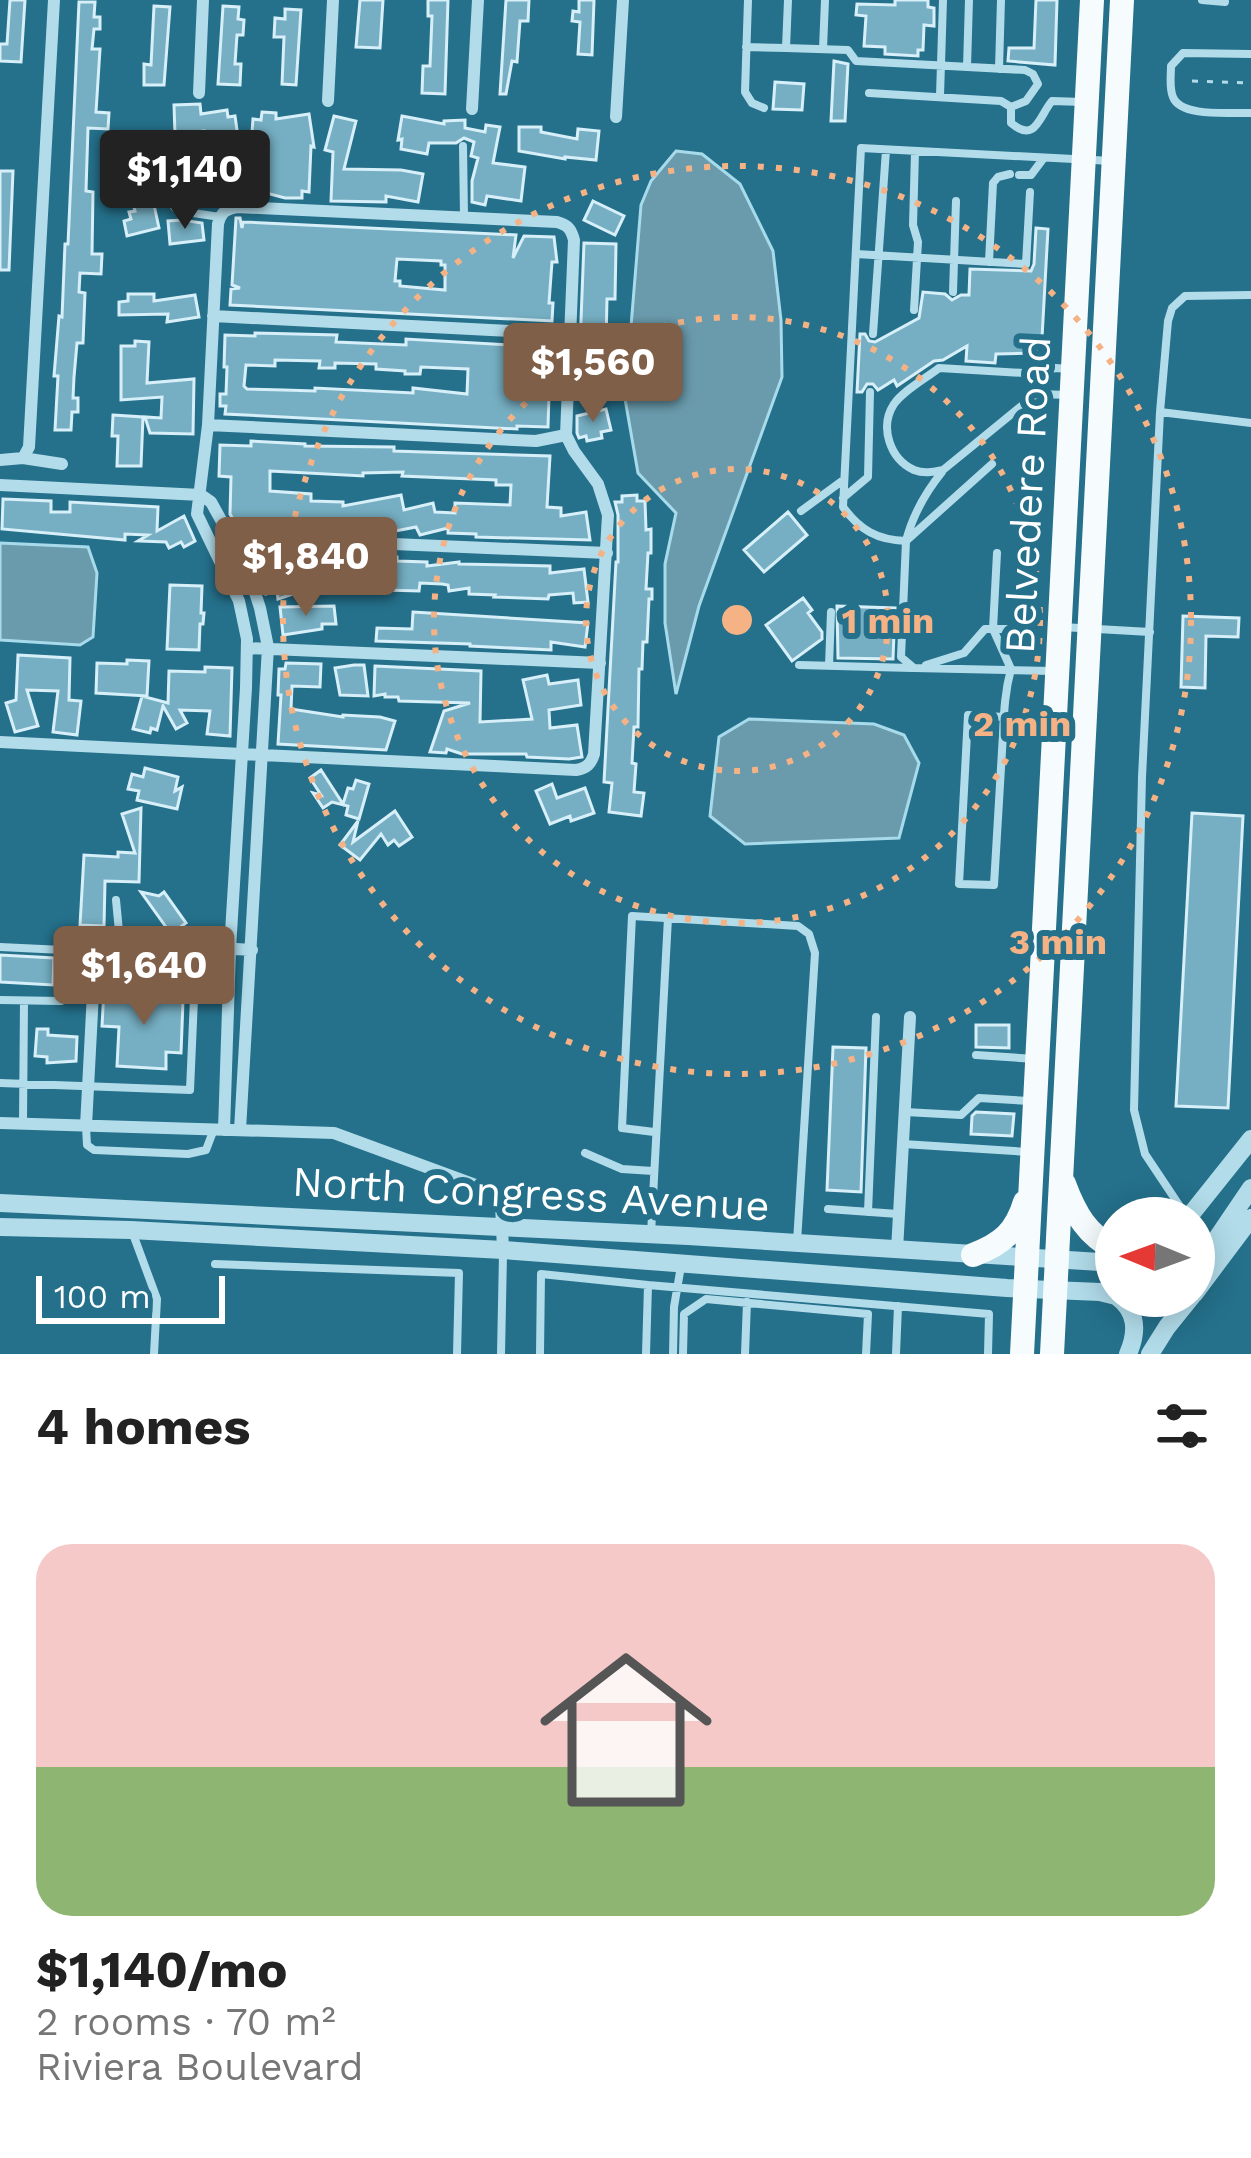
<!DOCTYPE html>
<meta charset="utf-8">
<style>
body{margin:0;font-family:"Work Sans",sans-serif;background:#f6f6f6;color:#222;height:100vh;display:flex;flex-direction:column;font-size:45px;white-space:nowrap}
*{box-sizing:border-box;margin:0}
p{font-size:39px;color:#767676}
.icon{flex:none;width:66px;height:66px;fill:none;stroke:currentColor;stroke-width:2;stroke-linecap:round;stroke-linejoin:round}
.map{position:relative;height:1354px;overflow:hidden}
.panel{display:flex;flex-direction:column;background:#fff;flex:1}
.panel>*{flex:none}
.needle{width:78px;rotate:271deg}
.controls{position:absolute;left:1095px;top:1197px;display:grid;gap:24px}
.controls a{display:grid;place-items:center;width:120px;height:120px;border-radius:50%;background:#fff;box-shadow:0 6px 30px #0003;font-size:60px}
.scale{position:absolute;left:36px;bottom:30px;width:189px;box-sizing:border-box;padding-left:12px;border:6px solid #fff;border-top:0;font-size:33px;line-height:42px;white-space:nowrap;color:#fff;-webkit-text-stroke:9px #25708b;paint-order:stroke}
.price{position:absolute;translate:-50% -102px;padding:0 27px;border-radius:12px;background:#805f48;color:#fff;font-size:39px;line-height:78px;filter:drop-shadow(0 3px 6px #0008)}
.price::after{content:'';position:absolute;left:50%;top:72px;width:36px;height:27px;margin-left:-18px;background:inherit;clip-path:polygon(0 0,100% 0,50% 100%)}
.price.current{background:#222;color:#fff}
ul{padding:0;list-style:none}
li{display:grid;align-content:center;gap:24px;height:636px;padding:0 36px}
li+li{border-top:3px solid #e0e0e0}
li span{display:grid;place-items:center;height:372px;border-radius:36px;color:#555}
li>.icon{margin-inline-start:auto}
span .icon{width:216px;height:216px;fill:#fffc;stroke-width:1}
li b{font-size:51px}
h2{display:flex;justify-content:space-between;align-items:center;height:144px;padding:0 36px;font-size:51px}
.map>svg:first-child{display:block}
</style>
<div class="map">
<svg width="1251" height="1354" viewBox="0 0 1251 1354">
<rect width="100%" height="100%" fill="#25708b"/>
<!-- water -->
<path fill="#6a9bac" stroke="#a7dbeb" stroke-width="3" d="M676 151 702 154 740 184 773 251 781 320 782 377 699 606 676 694 665 623V564L676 513 638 473 625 399 641 205 651 181Z
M0 543 88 547 97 573 93 637 80 645 0 640Z
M749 719 874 724 904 735 919 763 899 838 745 844 710 816 719 737Z"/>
<!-- building -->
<path fill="#76afc3" stroke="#d7eff8" stroke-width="3" fill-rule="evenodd" d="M10 0H25L21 62 0 61V44H7Z
M360 0H383L380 48 356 47Z
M428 0H448L445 94 422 93 423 66H430L432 16H428Z
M506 0H529L528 21H520L517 62 512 61 506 94H500Z
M579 0H594L592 55 578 54 580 22 572 21 573 11 579 12Z
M895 0H928V7L934 8V26L924 25 923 50H918V56L885 54V47L864 46 866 16 856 15 857 4 895 5Z
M1036 0H1057L1055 65 1008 61 1009 48H1034Z
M79 2H95L94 17H100V29H94L92 49H100L96 112 109 113 108 129 88 128 86 191 93 192 92 254H102L101 274 80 273 79 292 85 293 83 343H77L74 377 73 398H78V412H72L71 430H55L58 376H54L59 316 62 317 65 244H68Z
M154 6 170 7 164 85H144V64L151 65Z
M223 6 239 7 238 19 244 20 243 35H237L235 64H241L240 85 218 84Z
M285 9 301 10 296 85 282 84 284 37H274L275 18 285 19Z
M834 61 848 64 845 121H831Z
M775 82 804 84 802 110 773 109Z
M200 104 201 114 227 110 228 117 235 116 239 144 222 147 225 168 233 167 236 189 202 194 200 206 185 203 184 170H191L190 144 206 139 204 131 175 135 174 105Z
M262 112 276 113V119L309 114 314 147 311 146 309 192 302 191V198H285L251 189 261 146 251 145 253 119 261 120Z
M334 116 356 121 344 169 401 170 423 174 418 202 386 196V202L331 201 333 152 325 150Z
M402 116 444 124V121L465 120V128L485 132 486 125 500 127 493 163 525 167 521 201 487 196 485 205 472 202V181L478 158 471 156 474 142 464 138 456 143H429L427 154 401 149 402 139 398 140Z
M519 127H541V132L577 139 578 129 599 131 596 160 565 157V159L519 151Z
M140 159 143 171 151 169 157 190 151 191 159 228 127 236 124 221 131 219 129 212 135 211 122 164Z
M0 171H13L9 270H0Z
M593 201 624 216 615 235 584 220Z
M236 218H240L242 228 243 222 516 235 513 258 524 236 554 237 557 262H552L549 303H553L552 321 230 305 231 289 240 288 232 285ZM397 259 441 261V265H445V290L400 286V281H395Z
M182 220 202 223 204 240 170 244 168 221Z
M1036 228 1048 229 1042 338 1036 341V353L996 354 995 363 966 361 967 346 943 360 934 361 897 386 894 380 878 390 873 384H867L862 392H857L860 334H865L869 341 875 342 919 318 923 292 945 294 952 300 961 295H969L970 269 1031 271 1034 264Z
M584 243 616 244 615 299H607L606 343H611L613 398 578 397Z
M128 294H154V301L195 295 199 317 167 322 168 314 119 315V302L128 301Z
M255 333 337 335 336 342 406 345V339L546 347 545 358H550V375H544V395H549L548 427 517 426V429L225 414 226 406H220V394H226L227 367H224L225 335 255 336ZM275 360 320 361 319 368H335V363L376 364V369L405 371V374H420L421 367 468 369 467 394 413 388V393L315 388V391L284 390 247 389 244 386 246 365 275 366Z
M135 341 149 342 147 383 194 379 193 434 150 433 145 417 161 418 162 397 121 400V346H135Z
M606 409 611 430 601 432 602 438 587 441 586 436 579 438 577 433V416Z
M113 415 143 417 141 466H117L118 436H112Z
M251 441 305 444V446L394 447V451L550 456 547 507 561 508V516L586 512 590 540 476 537V534L448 533V528L420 535 416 527 385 533 383 524 356 530 355 527H294L234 521 230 514 231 477 219 476 220 445 251 446ZM270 471 363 476V473L403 472 402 476 496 480V485H511L510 505 455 503V513L435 512 433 503 404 510 401 495 343 506V502L311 501V494L270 491Z
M637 495V501H645L646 530 651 529V553H648L646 589H652V599H649L647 642H643L642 669H639L638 727H634L632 763 636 764 634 792 644 793 641 816 609 812 612 783 604 782 616 562H618V515L615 502H622V496Z
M3 499 51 501V512H70V502L158 507 157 531 184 516 195 541 184 547 181 542 169 548 166 542 138 541 148 535 125 534V540L2 529Z
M788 512 807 535 764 572 744 550Z
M299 552 303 563 327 560 330 582 278 599 277 591 266 594 261 564Z
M349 556 397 557V561L427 562V566L459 562V564L550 566V573L584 569 588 602 574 603 573 593 549 595 548 599 494 597 495 595 469 594V588L449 591 448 585 442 584 420 583 419 591 348 589Z
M170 585 202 586 201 613H204L203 624H200L199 650 167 649Z
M803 598 812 610 808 613 822 632V639L792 661 766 625Z
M334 606 336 624H322V629L283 635 280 607Z
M837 606 895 608 893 659 838 658Z
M413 612 588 623 585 647 551 642V650L470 646V644L376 641 377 628 412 629Z
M1183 616 1239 618 1238 637 1206 636 1205 688 1181 687Z
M18 655 70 658 69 700 81 701 77 735 53 732 58 691 27 690 38 726 15 732 6 703 16 700Z
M127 660 149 661 147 696 96 693 97 663 127 664Z
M286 663 321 664 320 687 292 686 291 709 343 717V715L380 717 395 721 386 750 278 744 281 695H278L279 669H285Z
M354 665H364L368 696 340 695 335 668Z
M375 666 481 671 480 722 532 719 523 680 547 675 549 684 578 680 581 705 549 710 550 728 577 725 582 757 569 759 527 757 526 754H462L447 749 446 753 430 752 444 711 470 703 399 701 398 697H385V694L374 696Z
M205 667 232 668 230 736 207 734 210 711 180 710 187 723 176 729 163 706 157 730 151 728 150 733 133 729 142 696 168 703 169 671 205 672Z
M145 768 178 777 175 791 182 787 177 809 137 800 139 791 128 789 132 774 143 777Z
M321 770 343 804 348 788 353 789 356 780 369 784 359 819 346 815 348 806 332 802 323 808 313 793 321 795 310 778Z
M552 784 557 798 585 788 594 813 571 821 570 816 550 824 536 791Z
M141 808 139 882 105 881 104 926 80 925 84 855 118 857V852L135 853 122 814Z
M395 811 412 837 399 846 394 840 388 845 381 834 360 860 340 845 358 821 353 842Z
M1192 813 1243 816 1228 1108 1176 1106Z
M141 892 159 896 164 892 186 923 171 934Z
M0 955 54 958 53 985 0 982Z
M104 990 141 992V999L183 1001 181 1053 166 1052V1069L117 1066 119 1027 102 1026Z
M976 1025H1009V1048L976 1047Z
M37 1029H48V1035L77 1037 76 1061 47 1063V1057L35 1056Z
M833 1047 866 1048 861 1192 827 1190Z
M976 1112 1014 1114 1012 1136 971 1134 972 1116Z"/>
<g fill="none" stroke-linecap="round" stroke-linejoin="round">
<!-- path -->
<path stroke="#b2dcea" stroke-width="3" stroke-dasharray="6 9" stroke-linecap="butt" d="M1192 81 1251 83
M1020 737H1033"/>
<!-- service -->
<path stroke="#b2dcea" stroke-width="8" d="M748 0 745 92 752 103 764 108
M1202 0 1225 2
M746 47 786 48 788 0
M786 48 848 50 856 61 1025 70 1033 74 1038 84 1026 101 1011 107 1001 101 869 93
M823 49 825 0
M1251 54 1183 53 1171 66C1171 75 1169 88 1173 97 1181 118 1231 112 1251 113
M967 67 969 0
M999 69 1001 0
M940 96 943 0
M1011 107V123C1036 144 1039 116 1052 101L1083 102
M463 146 464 216
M179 151 171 186 174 207 180 211 220 217
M1019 175H1031L1043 159
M856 254 1026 264 1030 192
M989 262 993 183 998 177 1010 174
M953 292 956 201
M914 310 918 242 913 225 915 152
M873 334 886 150
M1070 395 1036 394 943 470C933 472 924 474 914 470 890 459 879 427 894 404 904 390 925 379 939 368L1040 374 1055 368 1071 369
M1160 412 1168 321 1172 308 1185 296 1251 295
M992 464 906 541C877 540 860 530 843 507L861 148 1112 161
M942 472C925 493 913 514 906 541L901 657 914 668 1052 671
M843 498 868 477 870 392
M801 511 842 481
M997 553 993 629 1011 669C1005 691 1004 711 1003 734L994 885 959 884 968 715 1004 717
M1062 627 1150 632
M799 665 912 668
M926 665 964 653 985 629H1018
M829 666 831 612
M116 900 120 942
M0 947 63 950 61 1001 0 1000
M976 1055 1036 1059
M0 1083 190 1090 195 976 94 974
M905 1112 961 1115 979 1098 1029 1101
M23 1122 24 1001
M86 1127 87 1145 94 1150 188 1154 206 1150 214 1129
M654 1132 622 1128 632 916 798 926 809 934 815 953 797 1242
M903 1144 1028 1152
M585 1153 622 1169 653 1171
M828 1209 898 1214
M868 1212 876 1017
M1187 1217 1145 1154 1134 1110 1142 777 1160 412 1251 423
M133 1234 157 1299 154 1354
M651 1234 668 918
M215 1264 459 1273 457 1354
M648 1285 989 1314 988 1354
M501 1354 503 1254
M540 1354 541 1274 648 1285 646 1354
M673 1354 674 1307 681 1266
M683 1354 684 1314 706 1299 868 1314 866 1354
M745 1354 747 1302
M896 1354 898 1306"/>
<!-- minor -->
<path stroke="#b2dcea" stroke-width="12" d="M199 93 203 0
M328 101 333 0
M472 109 478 0
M616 117 623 0
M213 316 569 334
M208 425 536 441 566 435
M23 458 29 447 54 0
M0 460 23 458 62 464
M0 485 201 495
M201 495 211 502 246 565 260 608 268 647 240 1130
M226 540 229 537 607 553
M247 648 600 663
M0 742 242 754 262 755 576 770C587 768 591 764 594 754L608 515 598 484 574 451 566 435 574 240C571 229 568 225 557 222L237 207C226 209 221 212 218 224L208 425 197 514 239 601 247 639 246 688 230 949 224 1130
M77 939 252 950
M0 1123 334 1133 489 1190 501 1204 503 1250
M86 1126 94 974
M897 1250 910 1017"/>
<!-- tertiary -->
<path stroke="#b2dcea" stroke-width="18" d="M0 1203 688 1236 1116 1263
M1188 1218 1251 1139
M0 1227 131 1230 503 1250 1007 1288 1100 1292 1116 1296
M1194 1272 1251 1188
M1194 1294 1251 1218
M1116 1296C1137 1311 1138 1331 1128 1354
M1150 1354 1167 1327 1192 1296"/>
<!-- primary -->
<path stroke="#f6fcfe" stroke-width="24" d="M1064 1184C1075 1214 1087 1235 1116 1250
M973 1255C1002 1244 1016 1232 1025 1202
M1022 1354 1092 0
M1052 1354 1122 0"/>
</g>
<!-- distance rings -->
<g fill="none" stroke="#f5b285" stroke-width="6" stroke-dasharray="6 12">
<circle cx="737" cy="620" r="151"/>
<circle cx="737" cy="620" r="303"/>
<circle cx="737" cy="620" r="454"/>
</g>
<g text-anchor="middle" stroke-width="12" stroke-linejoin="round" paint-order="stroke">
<!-- street labels -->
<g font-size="42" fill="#fff" stroke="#25708b">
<text transform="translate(1027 495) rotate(-87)" y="15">Belvedere Road</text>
<text transform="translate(531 1193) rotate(3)" y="15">North Congress Avenue</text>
</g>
</g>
<circle cx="737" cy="620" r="18" fill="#f5b285" stroke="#25708b" stroke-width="6"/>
<g font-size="36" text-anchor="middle" font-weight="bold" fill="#f5b285" stroke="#25708b" stroke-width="12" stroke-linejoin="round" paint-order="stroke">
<text x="888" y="633">1 min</text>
<text x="1022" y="736">2 min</text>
<text x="1058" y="954">3 min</text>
</g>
</svg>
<div class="controls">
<a><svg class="needle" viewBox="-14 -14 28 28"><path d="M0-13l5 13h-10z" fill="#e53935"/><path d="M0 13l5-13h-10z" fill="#767676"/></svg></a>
</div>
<div class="scale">100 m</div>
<b class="price current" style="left:185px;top:232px">$1,140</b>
<b class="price" style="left:593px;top:425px">$1,560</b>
<b class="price" style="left:306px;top:619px">$1,840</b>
<b class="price" style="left:144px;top:1028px">$1,640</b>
</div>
<section class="panel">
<h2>4 homes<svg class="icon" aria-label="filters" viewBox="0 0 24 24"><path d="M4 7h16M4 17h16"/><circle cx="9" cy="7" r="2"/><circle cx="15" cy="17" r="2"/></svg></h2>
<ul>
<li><span style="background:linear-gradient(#f6c9c9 60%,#8fb573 0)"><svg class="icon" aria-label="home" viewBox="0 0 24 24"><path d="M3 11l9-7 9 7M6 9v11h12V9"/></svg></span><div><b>$1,140/mo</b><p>2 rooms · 70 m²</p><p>Riviera Boulevard</p></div></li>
</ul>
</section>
